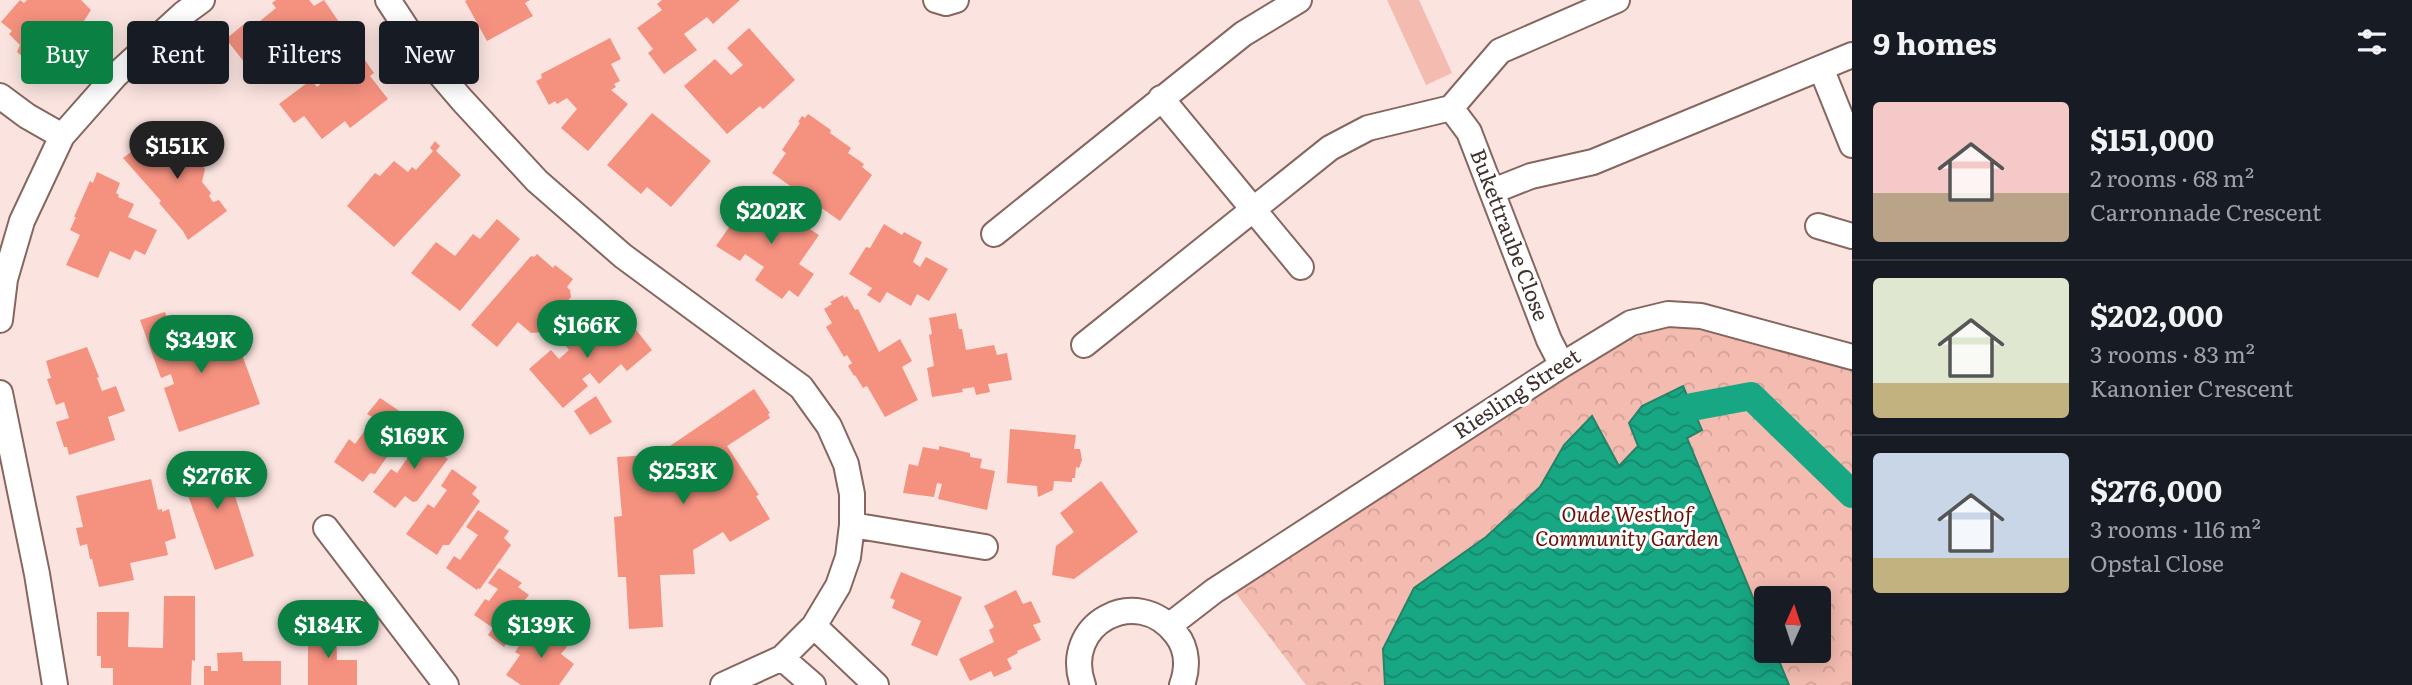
<!DOCTYPE html>
<meta charset="utf-8">
<style>
body{margin:0;font-family:Literata,serif;background:#20242c;color:#f1f3f6;height:100vh;display:flex;flex-direction:column;font-size:26px;white-space:nowrap}
*{box-sizing:border-box;margin:0}
p{font-size:23px;color:#9ea1a6}
.icon{flex:none;width:38px;height:38px;fill:none;stroke:currentColor;stroke-width:2;stroke-linecap:round;stroke-linejoin:round}
.map{position:relative;flex:1;overflow:hidden}
.details{display:flex;flex-direction:column;background:#171b24;width:560px}
.details>*{flex:none}
.guide{position:absolute;left:21px;top:21px;width:665px;height:63px;display:flex;gap:14px}
.needle{width:46px;rotate:3deg}
.fabs{position:absolute;left:1754px;top:586px;display:grid;gap:14px}
.fabs a{display:grid;place-items:center;width:77px;height:77px;border-radius:7px;background:#171b24;box-shadow:0 4px 18px #0003;font-size:35px}
.price{position:absolute;translate:-50% -60px;padding:0 16px;border-radius:24px;background:#0b8043;color:#fff;font-size:23px;line-height:46px;filter:drop-shadow(0 2px 4px #0008)}
.price::after{content:'';position:absolute;left:50%;top:42px;width:21px;height:16px;margin-left:-10px;background:inherit;clip-path:polygon(0 0,100% 0,50% 100%)}
.price.current{background:#222;color:#fff}
ul{padding:0;list-style:none}
li{display:flex;align-items:center;gap:21px;height:175px;padding:0 21px}
li+li{border-top:2px solid #363941}
li span{display:grid;place-items:center;flex:none;width:196px;height:140px;border-radius:7px;color:#555}
li>.icon{margin-inline-start:auto}
span .icon{width:84px;height:84px;fill:#fffc;stroke-width:1}
li b{font-size:30px}
h2{display:flex;justify-content:space-between;align-items:center;height:84px;padding:0 21px;font-size:30px}
.tag{padding:0 24px;border-radius:7px;background:#171b24;box-shadow:0 4px 18px #0003;font-size:24px;line-height:63px}
.tag.current{background:#0b8043;color:#fff}
main{display:flex;flex:1;min-height:0}
.map>svg:first-child{display:block}
</style>
<main>
<div class="map">
<svg width="1852" height="685" viewBox="0 0 1852 685">
<defs>
<pattern id="forest-crowns" width="20" height="18" patternUnits="userSpaceOnUse" patternTransform="scale(1.75)"><rect width="20" height="18" fill="#f4bbb0"/><path d="M2 6a3 3 0 1 1 6 0M12 15a3 3 0 1 1 6 0" fill="none" stroke="#d2a198"/></pattern>
<pattern id="water-waves" width="16" height="10" patternUnits="userSpaceOnUse" patternTransform="scale(1.75)"><rect width="16" height="10" fill="#18a783"/><path d="M0 5q4-4 8 0t8 0" fill="none" stroke="#17886c"/></pattern>
</defs>
<rect width="100%" height="100%" fill="#fbe4e0"/>
<!-- green -->
<path fill="#f4bbb0" d="M1387 0H1419L1452 73 1426 85Z"/>
<!-- forest -->
<path fill="url(#forest-crowns)" fill-rule="evenodd" d="M1667 328 1694 329 1852 371V685H1306L1235 592 1617 346 1649 331ZM1766 598H1818V651H1766Z"/>
<!-- water -->
<path fill="url(#water-waves)" stroke="#248369" stroke-width="2" d="M1683 386 1702 430 1687 438 1766 629V651H1775L1789 685H1385L1383 649 1414 588 1486 537 1540 487 1564 445 1592 416 1619 466 1638 446 1629 423 1642 406Z"/>
<g fill="none" stroke-linecap="round" stroke-linejoin="round">
<!-- canal -->
<path stroke="#18a783" stroke-width="28" d="M1692 407 1751 396 1852 494"/>
</g>
<!-- building -->
<path fill="#f5917f" d="M20 0 24 3 27 0H81L91 10 82 24 90 31 75 48 80 51 60 73 50 64 47 68 35 57 29 62 17 52 20 45 9 34 12 31 1 22Z
M276 0H309L314 6 324 0 341 25 284 69 281 66 274 72 265 62 252 72 226 39 244 24 249 30 276 8 272 3Z
M467 0H530L525 3 533 16 487 41 465 1Z
M662 0H740L713 24 707 17 684 34 697 50 664 74 648 53 653 49 637 28 662 10 657 4Z
M749 28 795 80 763 109 760 106 727 134 684 86 715 59 731 75 743 65 727 48Z
M610 38 621 59 611 64 620 81 614 84 616 87 611 90 628 104 588 151 561 128 577 109 567 98 557 104 555 101 549 105 536 81 542 78 541 74Z
M355 46 374 73 370 76 388 99 350 128 345 121 322 139 304 116 294 123 279 104 311 80 317 87 336 72 330 65Z
M652 113 711 161 671 207 647 187 641 194 607 165Z
M808 114 831 130 830 133 851 148 848 153 864 164 862 167 872 175 840 221 772 173 786 153 782 150 800 123 798 122 802 116 805 118Z
M177 126 200 155 196 158 205 169 202 182 211 193 209 196 213 202 219 200 227 211 188 240 183 231 159 203 161 201 123 158 152 136 157 143Z
M435 141 440 146 436 151 461 175 394 247 347 206 375 173 380 176 394 161 408 172 412 167 416 170 433 151 430 148Z
M97 172 120 183 116 193 119 195 118 197 134 204 128 217 157 230 145 255 135 250 130 260 110 251 98 278 66 265 80 235 70 230 76 217H74L90 181 93 183Z
M750 197 770 210 773 205 819 235 799 264 814 274 798 297 789 290 782 299 755 280 764 267 745 254 740 261 716 246Z
M497 219 520 239 460 311 411 273 436 242 455 256 473 234 480 239Z
M884 224 902 235 904 232 922 242 913 262 920 267 926 257 948 269 929 301 917 294 911 306 887 292 880 303 867 295 872 288 849 274 866 247 870 248Z
M537 254 553 268 555 265 573 279 567 287 570 290 571 297 541 332 531 333 518 322 497 347 471 325 531 256 534 257Z
M843 295 844 298 847 296 855 310 858 309 879 352 900 339 912 361 902 367 918 400 885 417 867 386 863 388 855 375 854 376 848 366 852 363 847 355 844 357 826 327 832 323 824 309 832 304 830 302Z
M165 312 178 349 233 330 260 404 179 432 164 388 174 384 171 374 161 378 140 320Z
M956 313 959 329H962L966 350 994 345 997 355 1007 353 1012 380 988 384 990 392 976 395 974 387 962 389 963 392 932 397 927 368 934 366 929 335 932 334 929 318Z
M588 317 612 344 633 326 652 350 627 371 621 364 599 384 590 373 582 379 588 386 563 408 529 369 551 350 559 359 569 350 562 341Z
M87 347 99 377 97 378 102 391 116 386 125 411 108 417 115 440 69 455 67 447H64L56 422 69 418 64 402 56 405 47 379 51 378 46 361Z
M754 389 770 413 768 414 770 418 727 446 759 495 756 496 770 519 730 542 723 532 693 550 695 574 660 575 663 627 629 629 626 577H618L614 517 622 516 617 457 668 454 670 474 680 468 667 448Z
M596 396 612 422 590 435 574 411Z
M380 398 404 414 398 422 406 430 375 474 370 473 363 482 334 462 349 439 355 444 374 418 367 414Z
M420 427 445 443 439 452 448 459 417 501 413 502 405 496 395 508 373 492 391 469 397 473 415 447 409 442Z
M1010 429 1076 435 1074 449H1080L1082 460 1079 468 1076 467 1075 478H1072V482L1054 481 1053 490 1038 497 1037 486 1007 483Z
M939 446 970 453V457L982 459 980 468 995 471 987 510 938 499 942 484 937 483 934 497 903 493 909 464 918 466 923 447 939 450Z
M221 452 254 556 215 570 178 468Z
M452 469 477 487 472 494 480 501 449 545H443L437 555 406 534 428 504 434 508 447 490 441 486Z
M151 479 158 510 162 509V512L169 509 176 538 165 542 168 555 130 563 134 580 99 587 92 559H90L87 544 80 546 76 528 83 527 76 496Z
M1101 481 1138 532 1074 579 1052 575 1056 546 1074 532 1060 513Z
M478 510 509 531 504 538 511 545 480 589 478 588 477 590 446 568 454 556 460 560 478 535 466 527Z
M499 568 522 583 518 587 529 595 523 602 536 611 520 636 514 632 504 647 488 635 493 628 474 615 485 599 489 601 498 589 488 583Z
M901 572 962 597 937 656 911 645 921 621 892 608 895 600 890 598Z
M1016 590 1023 604 1031 601 1041 622 1033 625 1041 640 1017 651 1018 653 1007 659 1012 669 994 677 991 671 970 681 959 659 994 642 989 630 994 627 984 606Z
M164 596H195V661L192 660 191 685H113V668H101V656H97V612H129L128 647 163 648Z
M543 623 560 635 557 640 567 647 561 654 574 664 559 685H521L506 675 520 655 515 652 527 634 532 638Z
M308 626 336 627 337 660H357V685H308Z
M242 652 243 661H281V685H204V666H211V671H218L217 653Z"/>
<g fill="none" stroke-linecap="round" stroke-linejoin="round">
<defs>
<path id="minor" d="M388 0 426 58 462 100 537 181 623 256 801 387 829 426 846 464 852 494V525L848 557 838 586 814 626 782 658 723 685
M936 0 946 3 956 0
M1821 68 1852 145
M0 96 27 116 62 136
M1161 98 1301 267
M1451 108 1469 132 1549 340 1562 365
M1493 191 1531 176 1593 162 1852 55
M1818 226 1852 236
M994 234 1243 34 1299 0
M0 320 5 279 22 221 62 136 115 76 183 14 202 0
M1084 345 1330 148 1368 128 1451 108 1500 51 1617 0
M0 393 37 574 55 685
M852 525 985 547
M326 528 446 685
M1170 625 1214 591 1562 365 1631 323 1668 314 1701 316 1852 357
M814 626 876 685
M782 658 813 685
M1083 685C1061 624 1137 583 1176 634 1188 649 1188 668 1182 685"/>
</defs>
<!-- minor casing -->
<use href="#minor" stroke="#86665f" stroke-width="28"/>
<!-- minor -->
<use href="#minor" stroke="#fff" stroke-width="24"/>
</g>
<g text-anchor="middle" stroke-width="6" stroke-linejoin="round" paint-order="stroke">
<!-- street labels -->
<g font-size="21" fill="#3f302d" stroke="#fff">
<text transform="translate(1509 235) rotate(69)" y="7">Bukettraube Close</text>
<text transform="translate(1517 394) rotate(-33)" y="7">Riesling Street</text>
</g>
<!-- park labels -->
<g font-size="21" font-style="italic" fill="#6b1307" stroke="#fff">
<text x="1627" y="522">Oude Westhof<tspan x="1627" dy="24">Community Garden</tspan></text>
</g>
</g>
</svg>
<div class="fabs">
<a><svg class="needle" viewBox="-14 -14 28 28"><path d="M0-13l5 13h-10z" fill="#e53935"/><path d="M0 13l5-13h-10z" fill="#9ea1a6"/></svg></a>
</div>
<b class="price current" style="left:177px;top:181px">$151K</b>
<b class="price" style="left:771px;top:246px">$202K</b>
<b class="price" style="left:587px;top:360px">$166K</b>
<b class="price" style="left:201px;top:375px">$349K</b>
<b class="price" style="left:414px;top:471px">$169K</b>
<b class="price" style="left:683px;top:506px">$253K</b>
<b class="price" style="left:217px;top:511px">$276K</b>
<b class="price" style="left:328px;top:660px">$184K</b>
<b class="price" style="left:541px;top:660px">$139K</b>
<div class="guide">
<a class="tag current">Buy</a>
<a class="tag">Rent</a>
<a class="tag">Filters</a>
<a class="tag">New</a>
</div>
</div>
<section class="details">
<h2>9 homes<svg class="icon" aria-label="filters" viewBox="0 0 24 24"><path d="M4 7h16M4 17h16"/><circle cx="9" cy="7" r="2"/><circle cx="15" cy="17" r="2"/></svg></h2>
<ul>
<li><span style="background:linear-gradient(#f6c9c9 65%,#b9a48a 0)"><svg class="icon" aria-label="home" viewBox="0 0 24 24"><path d="M3 11l9-7 9 7M6 9v11h12V9"/></svg></span><div><b>$151,000</b><p>2 rooms · 68 m²</p><p>Carronnade Crescent</p></div></li>
<li><span style="background:linear-gradient(#dfe7d0 75%,#c2b280 0)"><svg class="icon" aria-label="home" viewBox="0 0 24 24"><path d="M3 11l9-7 9 7M6 9v11h12V9"/></svg></span><div><b>$202,000</b><p>3 rooms · 83 m²</p><p>Kanonier Crescent</p></div></li>
<li><span style="background:linear-gradient(#c9d6e8 75%,#c2b280 0)"><svg class="icon" aria-label="home" viewBox="0 0 24 24"><path d="M3 11l9-7 9 7M6 9v11h12V9"/></svg></span><div><b>$276,000</b><p>3 rooms · 116 m²</p><p>Opstal Close</p></div></li>
</ul>
</section>
</main>
